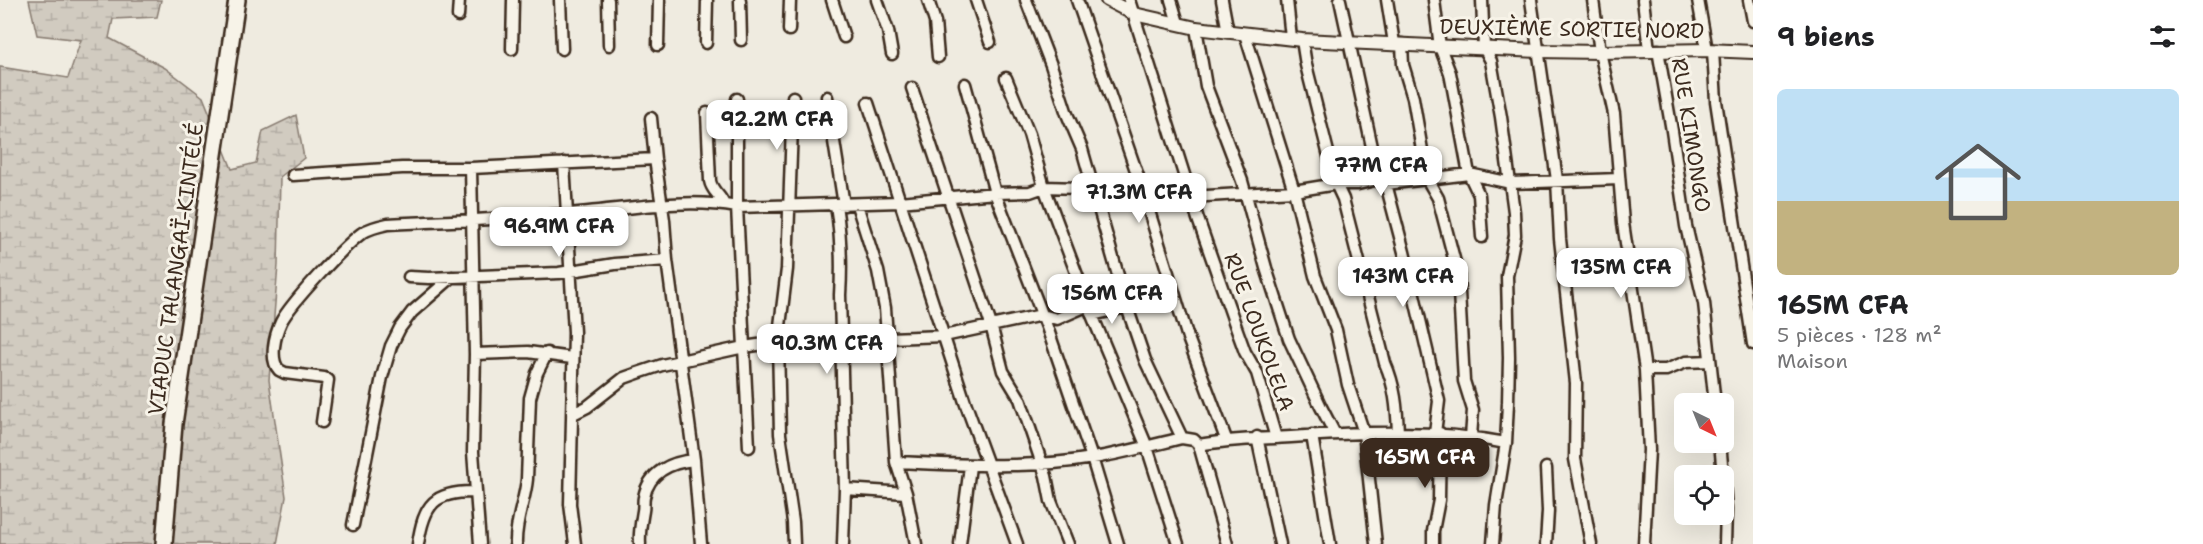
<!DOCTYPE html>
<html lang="fr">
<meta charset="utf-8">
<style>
body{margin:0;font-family:"Shantell Sans",sans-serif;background:#f6f6f6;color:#202124;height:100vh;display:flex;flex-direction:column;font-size:22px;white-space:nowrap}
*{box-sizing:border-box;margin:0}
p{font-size:20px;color:#757577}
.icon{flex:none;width:33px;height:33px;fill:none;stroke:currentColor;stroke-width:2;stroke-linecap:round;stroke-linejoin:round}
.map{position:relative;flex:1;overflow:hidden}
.sheet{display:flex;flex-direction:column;background:#fff;width:450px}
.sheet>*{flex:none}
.needle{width:39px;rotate:137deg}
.buttons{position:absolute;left:1674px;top:393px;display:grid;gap:12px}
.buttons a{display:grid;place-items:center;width:60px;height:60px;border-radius:9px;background:#fff;box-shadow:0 6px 24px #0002;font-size:30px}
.price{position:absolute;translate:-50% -51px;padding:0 14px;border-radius:12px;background:#fff;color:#222;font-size:20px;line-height:39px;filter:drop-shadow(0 2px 3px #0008)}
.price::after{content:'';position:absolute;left:50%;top:36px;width:18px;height:14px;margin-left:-9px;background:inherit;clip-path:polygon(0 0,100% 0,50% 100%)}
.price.active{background:#3b2a1e;color:#fff}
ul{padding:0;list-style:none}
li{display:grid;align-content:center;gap:12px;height:318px;padding:0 24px}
li span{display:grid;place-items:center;height:186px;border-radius:9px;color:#555}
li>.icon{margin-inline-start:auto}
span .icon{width:108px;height:108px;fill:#fffc;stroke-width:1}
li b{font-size:26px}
h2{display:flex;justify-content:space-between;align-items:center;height:72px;padding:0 24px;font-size:26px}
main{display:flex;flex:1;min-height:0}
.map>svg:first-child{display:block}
</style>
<main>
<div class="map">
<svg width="1753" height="544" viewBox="0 0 1753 544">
<defs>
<pattern id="wetland-marsh" width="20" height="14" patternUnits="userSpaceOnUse" patternTransform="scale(1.5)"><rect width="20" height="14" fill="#d1cbc0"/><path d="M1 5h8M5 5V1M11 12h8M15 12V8" fill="none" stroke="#b4aea5"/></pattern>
</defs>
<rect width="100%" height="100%" fill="#efebe0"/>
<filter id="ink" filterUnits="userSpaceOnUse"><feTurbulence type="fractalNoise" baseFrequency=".0167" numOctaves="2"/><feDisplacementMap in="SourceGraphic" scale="12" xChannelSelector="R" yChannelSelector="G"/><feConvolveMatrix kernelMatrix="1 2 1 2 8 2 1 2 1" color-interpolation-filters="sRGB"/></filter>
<g filter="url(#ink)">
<!-- wetland -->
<path fill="url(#wetland-marsh)" stroke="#867a6f" stroke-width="1.5" d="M29 0H161L157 17 113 19 109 38 165 68 203 97 232 169 256 163 263 131 296 115 304 158 280 177 278 265 269 380 286 497 277 544H0V67L68 78 81 40 37 35Z"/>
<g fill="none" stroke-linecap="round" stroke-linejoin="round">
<defs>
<path id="minor" d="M560 0 562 49
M608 0 609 45
M740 0 741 40
M832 0 844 37
M877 0 888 31 892 54
M928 0 935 22 938 57
M976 0 990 42
M1026 0 1051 65 1067 114 1082 149 1127 307 1145 360 1182 438
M1077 0 1141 185 1188 338 1226 439
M1129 0 1198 219 1237 330 1245 352 1257 373 1276 438
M1171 0 1178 23
M1222 0 1228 32
M1287 0 1291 38
M1340 0 1379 179
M1387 0 1394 43
M1434 0 1440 47 1450 73 1469 174 1479 195 1482 237
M1482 0 1484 48 1491 61 1501 117 1514 212 1515 235 1507 276 1509 358 1508 403 1506 443 1496 505 1493 544
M1531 0 1557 180 1560 239 1576 383 1575 459 1591 544
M1593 0 1600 52 1614 114 1623 223 1645 370 1649 450 1644 544
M1643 0 1649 50
M1698 0 1707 50
M1749 0 1753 21
M458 16 459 0
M1196 28 1206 86 1242 181 1266 268 1289 339 1321 407 1335 434
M789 30 790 0
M1245 34 1294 191 1315 276 1336 330 1348 385 1364 433 1376 544
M1302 40 1306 65 1336 184 1343 199 1385 363C1395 386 1397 407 1398 433
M706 43 707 0
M1402 44 1403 65 1413 98 1427 179 1438 198 1458 274 1464 381 1473 410 1471 437
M658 45 659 0
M512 49 513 0
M1658 50 1672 131 1686 226 1704 303 1715 404
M1713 51 1716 101 1753 344
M1006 78 1029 134 1044 187 1092 315 1147 447 1178 544
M965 84 995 193 1047 327 1092 458 1118 544
M912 88 991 325 1003 371 1020 399 1046 476 1051 501 1068 544
M793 97 787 269 778 342 780 434 793 522 794 544
M827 97 844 205
M737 99V207L749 447
M868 103 965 402 1017 544
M707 113 710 181C712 192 721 195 724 205
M651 118 655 159 664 220 667 260 694 460 701 544
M564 163 574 332 570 504 575 544
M471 168 475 354 473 452 480 544
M293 175 402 168H471L655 159
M1386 184 1404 252 1439 401 1435 433
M1144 195 1207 196 1294 191 1336 184H1358L1379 179 1386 184 1469 174 1511 183 1619 179
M836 205C841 236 842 264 840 295L845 489 843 544
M857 205 878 271 885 308 896 462 906 493 916 544
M409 277 429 278 559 273 615 264 667 260
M1092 315 1127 307
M475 354 528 352 572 358
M1645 370H1666L1686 362 1710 361
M573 414 587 407 624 378 638 373 662 365 744 347 778 342 944 336 1042 315 1057 319 1089 305
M322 422 328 380 324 378 285 373 279 370C269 359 275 335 281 322 291 303 344 246 362 233 370 228 378 226 388 224 447 221 507 219 567 214 623 210 681 197 737 207L900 202 995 193 1030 192 1044 187 1114 189 1141 185
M1312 435 1330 544
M1257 437 1280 544
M1720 442 1723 476
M1199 445C1230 439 1260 439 1291 437 1363 432 1434 429 1506 443
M896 462C962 465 1028 469 1093 458 1123 453 1153 445 1182 438L1194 440 1199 445 1227 544
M1546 468 1548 511 1546 544
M1724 483 1726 510 1725 544
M845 489 906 493
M353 525 382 377 391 346 400 328 412 312 452 277
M418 544C424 504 434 491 476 492
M516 544C515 521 525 501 527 479L530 398 537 373 547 353
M640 544C639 532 641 523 643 511 644 506 643 501 644 497 649 472 671 462 694 460
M960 544 970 466
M1433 544V531L1439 500 1440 433"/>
<path id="major" d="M1107 0 1134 14 1196 28 1302 40 1538 51 1600 52 1707 50 1753 52"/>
<path id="highway" d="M164 544 174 424 237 0"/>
</defs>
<!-- minor casing -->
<use href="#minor" stroke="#3b2a1e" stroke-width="15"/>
<!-- major casing -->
<use href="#major" stroke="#3b2a1e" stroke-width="16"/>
<!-- highway casing -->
<use href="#highway" stroke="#3b2a1e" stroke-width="20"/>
<!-- minor -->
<use href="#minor" stroke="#f7f3e8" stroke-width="10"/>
<!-- major -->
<use href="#major" stroke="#f7f3e8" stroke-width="12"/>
<!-- highway -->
<use href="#highway" stroke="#f7f3e8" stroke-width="15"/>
</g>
</g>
<g text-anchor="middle" stroke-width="6" stroke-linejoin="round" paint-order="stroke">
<!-- street labels -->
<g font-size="21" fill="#3b2a1e" stroke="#f7f3e8">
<text transform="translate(1572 29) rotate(1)" y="7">DEUXIÈME SORTIE NORD</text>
<text transform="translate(1691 135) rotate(81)" y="7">RUE KIMONGO</text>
<text transform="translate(176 269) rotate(-82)" y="7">VIADUC TALANGAÏ-KINTÉLÉ</text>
<text transform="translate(1259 332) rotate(70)" y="7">RUE LOUKOLELA</text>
</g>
</g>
</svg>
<div class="buttons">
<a><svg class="needle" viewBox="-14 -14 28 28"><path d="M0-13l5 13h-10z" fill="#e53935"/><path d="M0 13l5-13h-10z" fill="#757577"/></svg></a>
<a><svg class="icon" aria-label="locate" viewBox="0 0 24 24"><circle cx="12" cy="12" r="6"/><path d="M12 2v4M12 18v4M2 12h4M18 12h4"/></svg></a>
</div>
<b class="price" style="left:777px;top:151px">92.2M CFA</b>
<b class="price" style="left:1381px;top:197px">77M CFA</b>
<b class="price" style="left:1139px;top:224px">71.3M CFA</b>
<b class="price" style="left:559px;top:258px">96.9M CFA</b>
<b class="price" style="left:1621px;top:299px">135M CFA</b>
<b class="price" style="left:1403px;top:308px">143M CFA</b>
<b class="price" style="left:1112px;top:325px">156M CFA</b>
<b class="price" style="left:827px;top:375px">90.3M CFA</b>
<b class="price active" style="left:1425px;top:489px">165M CFA</b>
</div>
<section class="sheet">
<h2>9 biens<svg class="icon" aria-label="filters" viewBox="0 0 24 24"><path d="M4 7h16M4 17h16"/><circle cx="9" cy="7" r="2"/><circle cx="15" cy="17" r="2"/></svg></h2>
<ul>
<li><span style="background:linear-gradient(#bfe0f5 60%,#c2b280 0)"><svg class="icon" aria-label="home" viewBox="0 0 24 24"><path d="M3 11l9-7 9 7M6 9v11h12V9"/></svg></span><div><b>165M CFA</b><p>5 pièces · 128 m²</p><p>Maison</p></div></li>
</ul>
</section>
</main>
